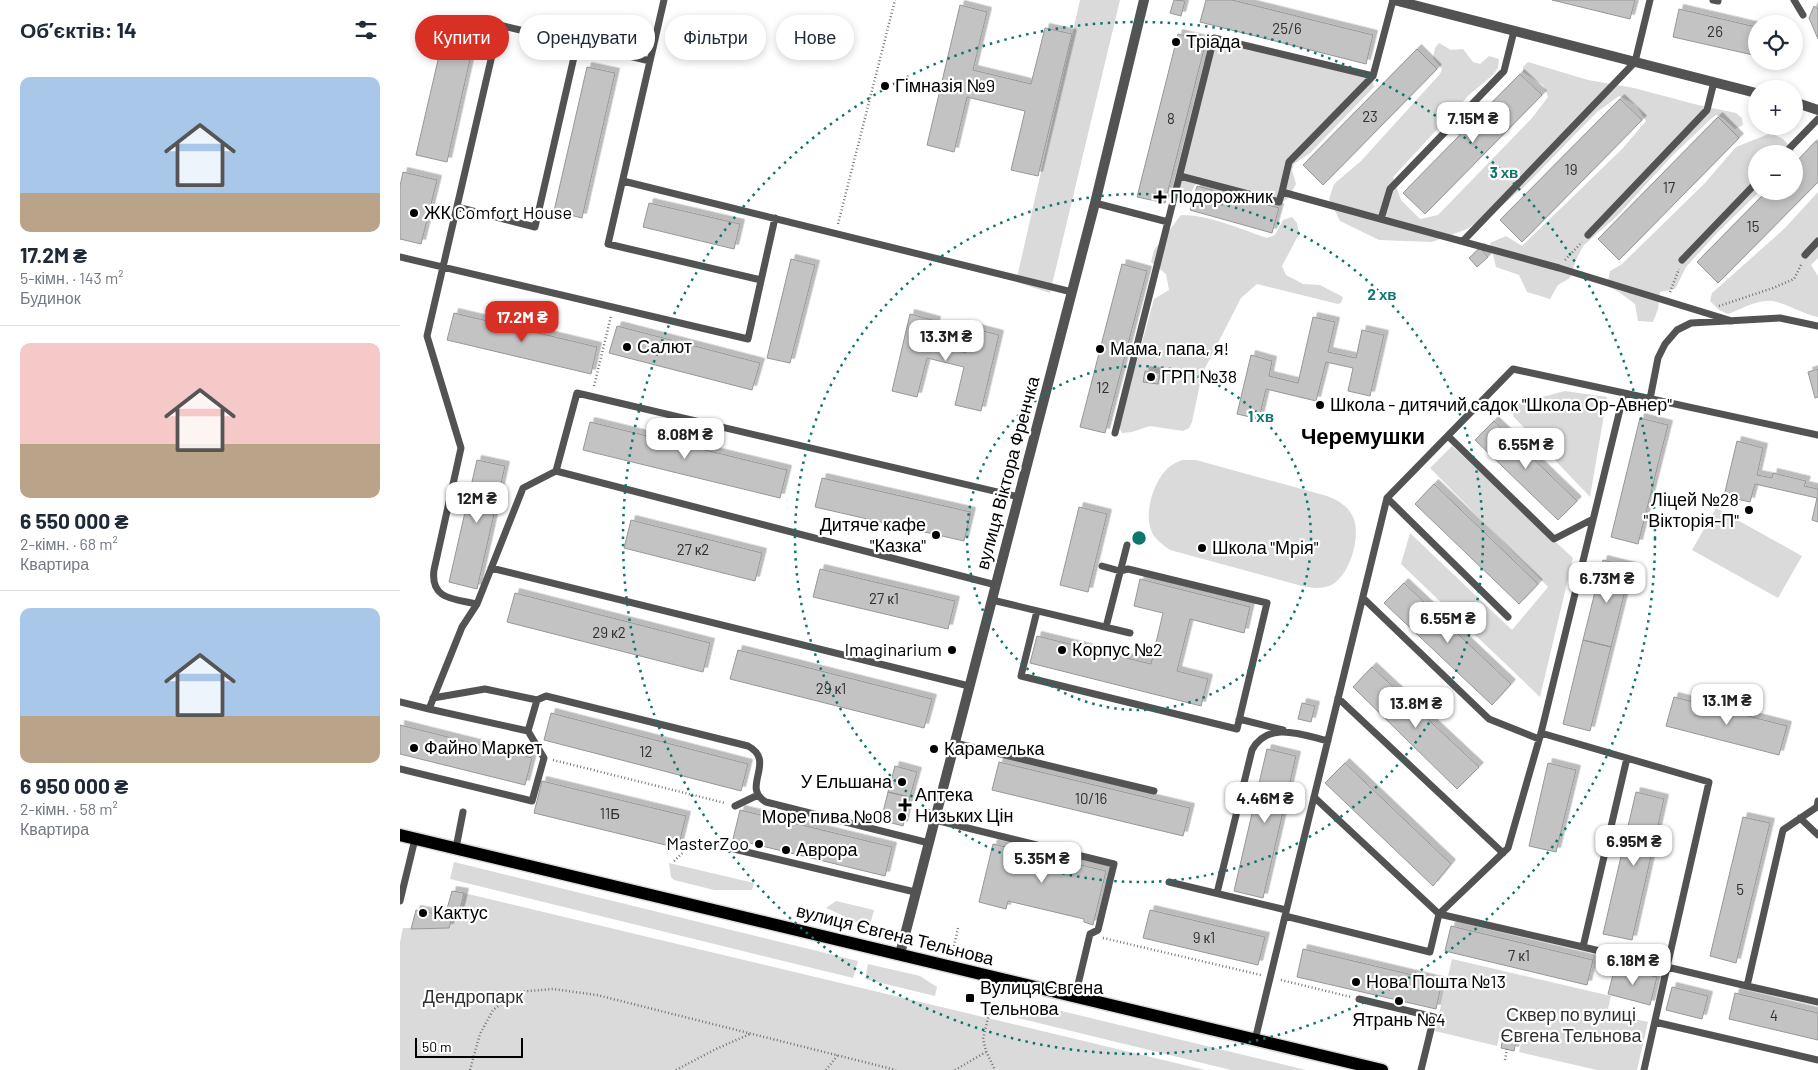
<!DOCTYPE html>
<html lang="uk">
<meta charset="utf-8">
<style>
body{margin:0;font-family:Barlow,sans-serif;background:#f6f6f7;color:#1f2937;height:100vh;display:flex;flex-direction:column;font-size:19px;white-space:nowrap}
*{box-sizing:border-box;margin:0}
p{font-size:16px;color:#747a83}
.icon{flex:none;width:28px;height:28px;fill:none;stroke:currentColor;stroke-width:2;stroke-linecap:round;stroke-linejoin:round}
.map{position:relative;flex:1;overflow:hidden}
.side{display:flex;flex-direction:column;background:#fff;width:400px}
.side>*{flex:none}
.hud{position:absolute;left:15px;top:15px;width:475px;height:45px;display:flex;gap:10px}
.controls{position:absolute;left:1348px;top:15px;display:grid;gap:10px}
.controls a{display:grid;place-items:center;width:55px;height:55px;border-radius:50%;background:#fff;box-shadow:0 2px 8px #0003;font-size:25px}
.scale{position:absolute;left:15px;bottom:12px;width:108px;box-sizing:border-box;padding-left:5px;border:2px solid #000;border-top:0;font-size:14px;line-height:18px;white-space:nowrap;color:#000;-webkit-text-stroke:4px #fff;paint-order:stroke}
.price{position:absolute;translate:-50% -42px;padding:0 11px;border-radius:10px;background:#fff;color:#222;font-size:16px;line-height:32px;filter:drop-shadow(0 1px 2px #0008)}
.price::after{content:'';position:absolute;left:50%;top:30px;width:15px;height:11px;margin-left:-8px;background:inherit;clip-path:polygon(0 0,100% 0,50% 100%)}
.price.selected{background:#d93025;color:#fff}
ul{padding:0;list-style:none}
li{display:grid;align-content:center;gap:10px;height:265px;padding:0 20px}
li+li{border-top:1px solid #e0e1e3}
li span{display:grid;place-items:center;height:155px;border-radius:10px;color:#555}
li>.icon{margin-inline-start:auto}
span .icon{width:90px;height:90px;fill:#fffc;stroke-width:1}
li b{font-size:21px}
h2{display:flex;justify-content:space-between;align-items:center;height:60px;padding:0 20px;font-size:21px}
.pill{padding:0 18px;border-radius:22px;background:#fff;box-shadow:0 2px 8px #0003;font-size:18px;line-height:45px}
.pill.selected{background:#d93025;color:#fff}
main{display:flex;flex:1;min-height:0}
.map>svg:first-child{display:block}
</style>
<main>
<section class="side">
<h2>Об’єктів: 14<svg class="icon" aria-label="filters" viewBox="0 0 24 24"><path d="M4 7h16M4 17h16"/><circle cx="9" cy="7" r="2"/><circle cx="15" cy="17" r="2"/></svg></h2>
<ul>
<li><span style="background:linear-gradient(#a9c7e8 75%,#b9a48a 0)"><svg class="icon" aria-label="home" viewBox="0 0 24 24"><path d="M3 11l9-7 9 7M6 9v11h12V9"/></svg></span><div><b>17.2M ₴</b><p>5-кімн. · 143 m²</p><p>Будинок</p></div></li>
<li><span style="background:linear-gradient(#f6c9c9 65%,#b9a48a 0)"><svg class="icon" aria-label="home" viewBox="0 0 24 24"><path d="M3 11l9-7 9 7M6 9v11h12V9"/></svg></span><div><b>6 550 000 ₴</b><p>2-кімн. · 68 m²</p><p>Квартира</p></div></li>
<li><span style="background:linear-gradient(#a9c7e8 70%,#b9a48a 0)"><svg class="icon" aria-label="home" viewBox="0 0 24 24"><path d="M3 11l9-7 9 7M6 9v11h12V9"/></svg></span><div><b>6 950 000 ₴</b><p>2-кімн. · 58 m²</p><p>Квартира</p></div></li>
</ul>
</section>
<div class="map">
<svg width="1418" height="1070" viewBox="0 0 1418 1070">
<defs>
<filter id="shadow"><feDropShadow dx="4.5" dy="-4.5" stdDeviation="0" flood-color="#0004"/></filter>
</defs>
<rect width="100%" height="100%" fill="#fff"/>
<!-- green -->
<path fill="#dadada" d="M680 0H720L650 293 616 282Z
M831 38 970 72 974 87 910 153 894 164 892 170 896 184 888 198 879 205 800 183 795 185 789 197 778 199 773 191 784 145 802 101 805 57 815 43Z
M1039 43 1051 50 1063 49 1073 62 1080 64 1089 56 1099 59 1098 68 1093 75 1070 94 993 177 1001 200 1020 219 1038 215 1132 118 1148 97 1143 85 1123 72V67L1128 62 1188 80 1234 88 1298 105 1336 113 1342 118 1343 125 1335 129 1323 118 1316 115 1311 119 1273 155 1217 216 1183 246 1176 260 1170 278 1158 285 1150 299 1127 292 1119 275 1096 267 1090 243 1106 236 1122 246 1223 148 1246 121 1236 105 1219 96 1197 112 1125 186 1099 208 1067 229 1032 242 979 240 940 221 929 199 934 184 961 161 1040 74 1042 69 1033 58 1035 48Z
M1371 133 1383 139 1394 150 1392 154H1356V191H1360L1316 234 1286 267 1275 289 1260 292 1258 309 1253 322 1238 321 1235 304 1219 292 1207 286 1210 271 1222 264 1304 184 1336 147Z
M1418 192V258L1411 265 1418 276V317C1403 314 1391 306 1377 302 1361 297 1342 309 1328 314L1319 310 1310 301 1312 293 1384 229Z
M781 215C810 215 840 229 867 238L875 235 883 220 892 217 897 223 899 234 882 266 886 275 903 284 920 285 943 297 941 303 938 304 857 284 841 298 802 374 792 422 789 428 783 431 750 426 732 432 722 433 715 419 737 361 754 299 769 290 766 274 751 262 754 250Z
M1165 391 1207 397 1190 497 1113 416 1115 404Z
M1052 446 1173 558 1140 697 1001 564 1010 533 1112 630 1148 587 1030 468Z
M782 460H796L927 496C938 500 948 506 953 517 962 536 949 579 929 586 920 589 911 588 902 586L770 550C763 545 754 539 751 530 744 511 754 481 768 468 772 464 778 462 782 460Z
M1316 508 1402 556 1378 598 1292 550Z
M54 862 458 961 453 978 50 879Z
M269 863 354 883 352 890H314L274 880 271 877Z
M64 893 805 1070H0V942L3 928H49L52 918H58Z
M436 901 474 910 470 925 457 922 426 908Z
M1052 959 1211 996 1207 1013 1248 1022 1237 1070H1197L1119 1052 1122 1039 1100 1033 1097 1046 1035 1031Z
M468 964 520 976 537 987 535 996 465 979Z
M620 1007 649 1008 906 1070H831L618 1018Z"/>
<!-- building -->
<path fill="#c3c3c3" stroke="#979797" filter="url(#shadow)" d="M774 0 785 1 781 16 770 13Z
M806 0H832L973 35 966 64 800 22Z
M1152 0H1235L1230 19Z
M560 5 587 12 573 70 631 84 645 28 672 34 638 176 611 170 625 111 567 97 554 152 527 145Z
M1414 6 1418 9V39L1409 18Z
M1279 9 1356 27V38L1353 55 1273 37Z
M45 30 75 37 47 162 16 155Z
M778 34 806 41 765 203 737 197Z
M1017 49 1037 69 923 185 903 165Z
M187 67 215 73 182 218 154 211Z
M1120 74 1142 95 1025 214 1003 193Z
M1220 99 1242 120 1122 242 1100 220Z
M1318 117 1339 138 1219 260 1198 239Z
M1416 141 1418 144V182L1318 283 1297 262 1367 191H1394V164Z
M3 172 37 180 21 244 0 239V186Z
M797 186 879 208 872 233 790 210Z
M249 203 340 224 334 249 243 227Z
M1080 248 1088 257 1077 267 1069 258Z
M391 259 415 265 390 363 367 358Z
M722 264 747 271 705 433 680 427Z
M54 313 197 347 191 374 47 340Z
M510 314 536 321 530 344 566 353 572 328 599 335 581 411 555 405 564 367 527 358 517 397 492 391Z
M913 317 935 322 928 352 956 358 962 330 984 335 970 396 948 391 953 368 926 362 916 401 866 389 859 419 837 414 851 355 872 361 869 376 898 383Z
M217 326 360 363 352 390 209 353Z
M1418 369V397L1415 398 1408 372Z
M745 371 760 373 758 384 743 382Z
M1240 418 1268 425 1238 544 1211 537Z
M1094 421 1177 501 1158 520 1075 440Z
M190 422 387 470 380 498 183 450Z
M1337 441 1363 448 1357 475 1372 478 1373 473 1406 481 1404 486 1418 489V522L1412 520 1417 498 1355 484 1350 502 1324 496Z
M77 460 105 466 77 589 49 582Z
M422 478 571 512 564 541 415 507Z
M1034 484 1138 584 1119 604 1015 504Z
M679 507 707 514 688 592 660 585Z
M231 520 362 553 355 581 224 548Z
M1203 560 1231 567 1211 647 1183 640Z
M420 569 555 601 548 629 413 597Z
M740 579 850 607 844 633 790 619 777 671 808 679 801 706 630 663 637 636 751 664 763 613 734 606Z
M1004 583 1111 684 1092 705 984 603Z
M115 593 310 643 303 672 107 622Z
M1183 640 1211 647 1190 731 1163 724Z
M338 650 532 699 524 728 330 679Z
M972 667 1079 767 1057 789 953 687Z
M1274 697 1387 726 1379 755 1266 726Z
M902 703 915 706 911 722 898 719Z
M151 713 348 764 341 791 144 740Z
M0 725 132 758 125 785 0 754Z
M867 749 896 756 863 898 834 891Z
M599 762 790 808 783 836 592 790Z
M945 763 1051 864 1033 886 925 783Z
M1148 763 1176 770 1156 852 1129 846Z
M495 766 517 772 510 797 488 792Z
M142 781 286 816 278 848 134 813Z
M488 792 510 797 503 826 481 820Z
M1236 792 1264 799 1232 940 1203 934Z
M340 810 492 847 485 876 333 839Z
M1343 817 1370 823 1336 963 1310 956Z
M593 844 706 871 693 925 684 922V919L608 901 606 909 579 902Z
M52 891 64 893 58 918H52L49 928 11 929 16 910 45 916Z
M750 910 865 937 858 965 743 938Z
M1051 926 1193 960 1187 985 1045 951Z
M903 949 1042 982 1036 1009 897 977Z
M1215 967 1257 977 1250 1005 1208 994Z
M1272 987 1308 996 1302 1019 1266 1010Z
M1335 993 1418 1013V1040L1329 1019Z
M1103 1038 1116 1041 1114 1051 1101 1048Z"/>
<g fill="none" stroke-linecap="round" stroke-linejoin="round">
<defs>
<path id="primary" d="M0 835 982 1070"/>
</defs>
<!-- primary casing -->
<use href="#primary" stroke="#dbdbdb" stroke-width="15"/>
<!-- path -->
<path stroke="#757575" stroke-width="2.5" stroke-dasharray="1 2.5" stroke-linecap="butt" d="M438 224 495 0
M1165 260 1182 242
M1270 292 1279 269
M1319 306 1373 288 1394 279 1402 263
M194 386 211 316
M153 760 325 803
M274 861 296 840 324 847
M703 938 861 975
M554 946 558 928
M881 980 951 997
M589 1014 583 1039 586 1051 595 1070
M1105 1060 1107 1049
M70 1070 80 1034 93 1010 117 992 153 989 197 995 496 1070
M276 1070 316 1049 350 1034
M426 1070 438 1055
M555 1070 586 1052"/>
<!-- service -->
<path stroke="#535353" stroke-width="7" d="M264 0 208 244 361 280
M1313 0 1318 1
M1394 0 1403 15
M1384 154 1418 119
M780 176 879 202 882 192 1159 268 1332 321
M223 181 672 292
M882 192 889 162 973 76 993 0
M695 203 768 222
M57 207 135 227 177 44
M981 219 990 189 1104 71 1114 31
M1188 235 1307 110 1314 82
M1063 241 1235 62 1250 0
M1405 255 1418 241
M0 257 348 339 375 218
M1282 260 1356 183
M1250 399 1258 358 1265 344 1277 330 1291 323 1380 318 1418 326
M715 433 814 38 973 76
M1048 436 1154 539 1193 519
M156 471 596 585
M987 498 1108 617
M91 568 569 686
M963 598 1089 719 1139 739
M592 600 730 633
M77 604C55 599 30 600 34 570L61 448 27 336 99 25 250 61
M637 611 621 676 837 729 867 603 728 569 720 571 702 566
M706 627 727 545
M938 698 1103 853
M137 700 146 696 348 746C377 761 340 788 366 802L529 843
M0 702 29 709 62 627 77 604 123 488 156 471 177 393 619 497
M29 709 128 731 137 700 85 689 33 698
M839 719 883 730
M1141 733 1309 782 1267 967 1183 947 1227 758
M555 743 754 791
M0 769 132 801 144 758 128 731
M914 797 1039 914 1183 947
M335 806 358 795
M1400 818 1418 835
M535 820 714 864 698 930 690 934 675 997
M56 848 63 812
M334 849 515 892
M769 882 886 910
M817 893 852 750C868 720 903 735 928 741
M0 901 15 839
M885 916 987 498 1113 369 1224 393
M1347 986 1418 1002
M959 999 1034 1017 1021 1070
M1255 1022 1418 1060
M855 1040 885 916 1030 952 1039 914 1108 848 1141 733 1224 393 1418 435
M1244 1070 1267 967 1347 986 1383 830 1417 807 1418 801"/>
<!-- tertiary -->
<path stroke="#535353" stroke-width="10" d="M994 0 1356 93
M1394 102 1418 110
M500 954 695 203 744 0"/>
<!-- primary -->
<use href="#primary" stroke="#000" stroke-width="12"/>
</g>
<!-- distance rings -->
<g fill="none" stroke="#0f766e" stroke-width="2.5" stroke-dasharray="2.5 5">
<circle cx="739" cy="538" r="172"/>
<circle cx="739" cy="538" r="344"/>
<circle cx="739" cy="538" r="516"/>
</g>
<!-- markers -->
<g fill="#000" stroke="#fff" stroke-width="2">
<circle cx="776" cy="42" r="5"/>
<circle cx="485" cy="86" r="5"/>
<path d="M757.5 189.5h5v5h5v5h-5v5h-5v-5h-5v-5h5z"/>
<circle cx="14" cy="213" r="5"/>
<circle cx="227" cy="347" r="5"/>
<circle cx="700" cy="349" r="5"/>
<circle cx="751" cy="377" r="5"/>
<circle cx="920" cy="405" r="5"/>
<circle cx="1349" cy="510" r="5"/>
<circle cx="536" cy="535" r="5"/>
<circle cx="802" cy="548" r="5"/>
<circle cx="552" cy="650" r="5"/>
<circle cx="662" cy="650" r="5"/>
<circle cx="14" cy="748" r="5"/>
<circle cx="534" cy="749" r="5"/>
<circle cx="502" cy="782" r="5"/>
<path d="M502.5 797.5h5v5h5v5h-5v5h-5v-5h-5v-5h5z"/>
<circle cx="502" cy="817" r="5"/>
<circle cx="359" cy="844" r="5"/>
<circle cx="386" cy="850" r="5"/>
<circle cx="23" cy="913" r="5"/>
<circle cx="956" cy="982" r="5"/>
<rect x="565" y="993" width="10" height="10" rx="2.5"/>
<circle cx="999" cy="1001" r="5"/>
</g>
<g text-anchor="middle" stroke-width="4.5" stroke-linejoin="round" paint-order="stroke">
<!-- number labels -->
<g font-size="15" fill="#313131">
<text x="887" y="34">25/6</text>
<text x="1315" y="37">26</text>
<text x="970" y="122">23</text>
<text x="771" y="124">8</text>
<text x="1171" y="175">19</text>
<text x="1269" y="193">17</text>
<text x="1353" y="232">15</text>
<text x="703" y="393">12</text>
<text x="293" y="555">27 к2</text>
<text x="484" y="604">27 к1</text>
<text x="209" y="638">29 к2</text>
<text x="431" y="694">29 к1</text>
<text x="246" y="757">12</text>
<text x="691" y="804">10/16</text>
<text x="210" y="819">11Б</text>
<text x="1340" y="895">5</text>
<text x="804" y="943">9 к1</text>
<text x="1119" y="961">7 к1</text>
<text x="1374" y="1021">4</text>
</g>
<!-- poi labels -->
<g font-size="18" fill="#000" stroke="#fff" text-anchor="start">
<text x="786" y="48">Тріада</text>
<text x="495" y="92">Гімназія №9</text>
<text x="770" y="203">Подорожник</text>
<text x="24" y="219">ЖК Comfort House</text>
<text x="237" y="353">Салют</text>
<text x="710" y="355">Мама, папа, я!</text>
<text x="761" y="383">ГРП №38</text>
<text x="930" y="411">Школа - дитячий садок "Школа Ор-Авнер"</text>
<text x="1339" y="506" text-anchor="end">Ліцей №28<tspan x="1339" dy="21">"Вікторія-П"</tspan></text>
<text x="526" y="531" text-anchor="end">Дитяче кафе<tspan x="526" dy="21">"Казка"</tspan></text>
<text x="812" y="554">Школа "Мрія"</text>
<text x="542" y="656" text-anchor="end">Imaginarium</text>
<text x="672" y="656">Корпус №2</text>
<text x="24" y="754">Файно Маркет</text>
<text x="544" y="755">Карамелька</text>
<text x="492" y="788" text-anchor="end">У Ельшана</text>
<text x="515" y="801">Аптека<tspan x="515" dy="21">Низьких Цін</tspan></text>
<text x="492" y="823" text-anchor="end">Море пива №08</text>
<text x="349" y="850" text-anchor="end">MasterZoo</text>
<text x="396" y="856">Аврора</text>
<text x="33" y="919">Кактус</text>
<text x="966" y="988">Нова Пошта №13</text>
<text x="580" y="994">Вулиця Євгена<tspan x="580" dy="21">Тельнова</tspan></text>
<text x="999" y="1026" text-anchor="middle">Ятрань №4</text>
</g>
<!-- street labels -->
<g font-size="18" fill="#000" stroke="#fff">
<text transform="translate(608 473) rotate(-75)" y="6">вулиця Віктора Френчка</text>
<text transform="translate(495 935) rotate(14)" y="6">вулиця Євгена Тельнова</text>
</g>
<!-- park labels -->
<g font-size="18" fill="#313131" stroke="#fff">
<text x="73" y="1003">Дендропарк</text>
<text x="1171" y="1021">Сквер по вулиці<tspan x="1171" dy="21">Євгена Тельнова</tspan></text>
</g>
<!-- district labels -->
<g font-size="22" font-weight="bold" fill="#000" stroke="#fff">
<text x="963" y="444">Черемушки</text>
</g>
</g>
<circle cx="739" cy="538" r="8" fill="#0f766e" stroke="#fff" stroke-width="2.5"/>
<g font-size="15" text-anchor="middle" font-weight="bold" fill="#0f766e" stroke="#fff" stroke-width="4.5" stroke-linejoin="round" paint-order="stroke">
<text x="1104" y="178">3 хв</text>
<text x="982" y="300">2 хв</text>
<text x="861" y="422">1 хв</text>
</g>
</svg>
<div class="controls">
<a><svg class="icon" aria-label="locate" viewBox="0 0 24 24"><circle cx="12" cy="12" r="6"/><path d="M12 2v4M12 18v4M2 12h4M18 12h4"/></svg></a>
<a>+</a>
<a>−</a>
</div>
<div class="scale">50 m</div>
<b class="price" style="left:1073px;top:144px">7.15M ₴</b>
<b class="price selected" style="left:122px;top:343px">17.2M ₴</b>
<b class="price" style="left:546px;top:362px">13.3M ₴</b>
<b class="price" style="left:285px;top:460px">8.08M ₴</b>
<b class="price" style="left:1126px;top:470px">6.55M ₴</b>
<b class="price" style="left:77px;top:524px">12M ₴</b>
<b class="price" style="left:1207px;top:604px">6.73M ₴</b>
<b class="price" style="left:1048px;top:644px">6.55M ₴</b>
<b class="price" style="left:1327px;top:726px">13.1M ₴</b>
<b class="price" style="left:1016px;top:729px">13.8M ₴</b>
<b class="price" style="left:865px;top:824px">4.46M ₴</b>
<b class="price" style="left:1234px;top:867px">6.95M ₴</b>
<b class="price" style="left:642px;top:884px">5.35M ₴</b>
<b class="price" style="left:1233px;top:986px">6.18M ₴</b>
<div class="hud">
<a class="pill selected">Купити</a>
<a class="pill">Орендувати</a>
<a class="pill">Фільтри</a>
<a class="pill">Нове</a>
</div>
</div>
</main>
